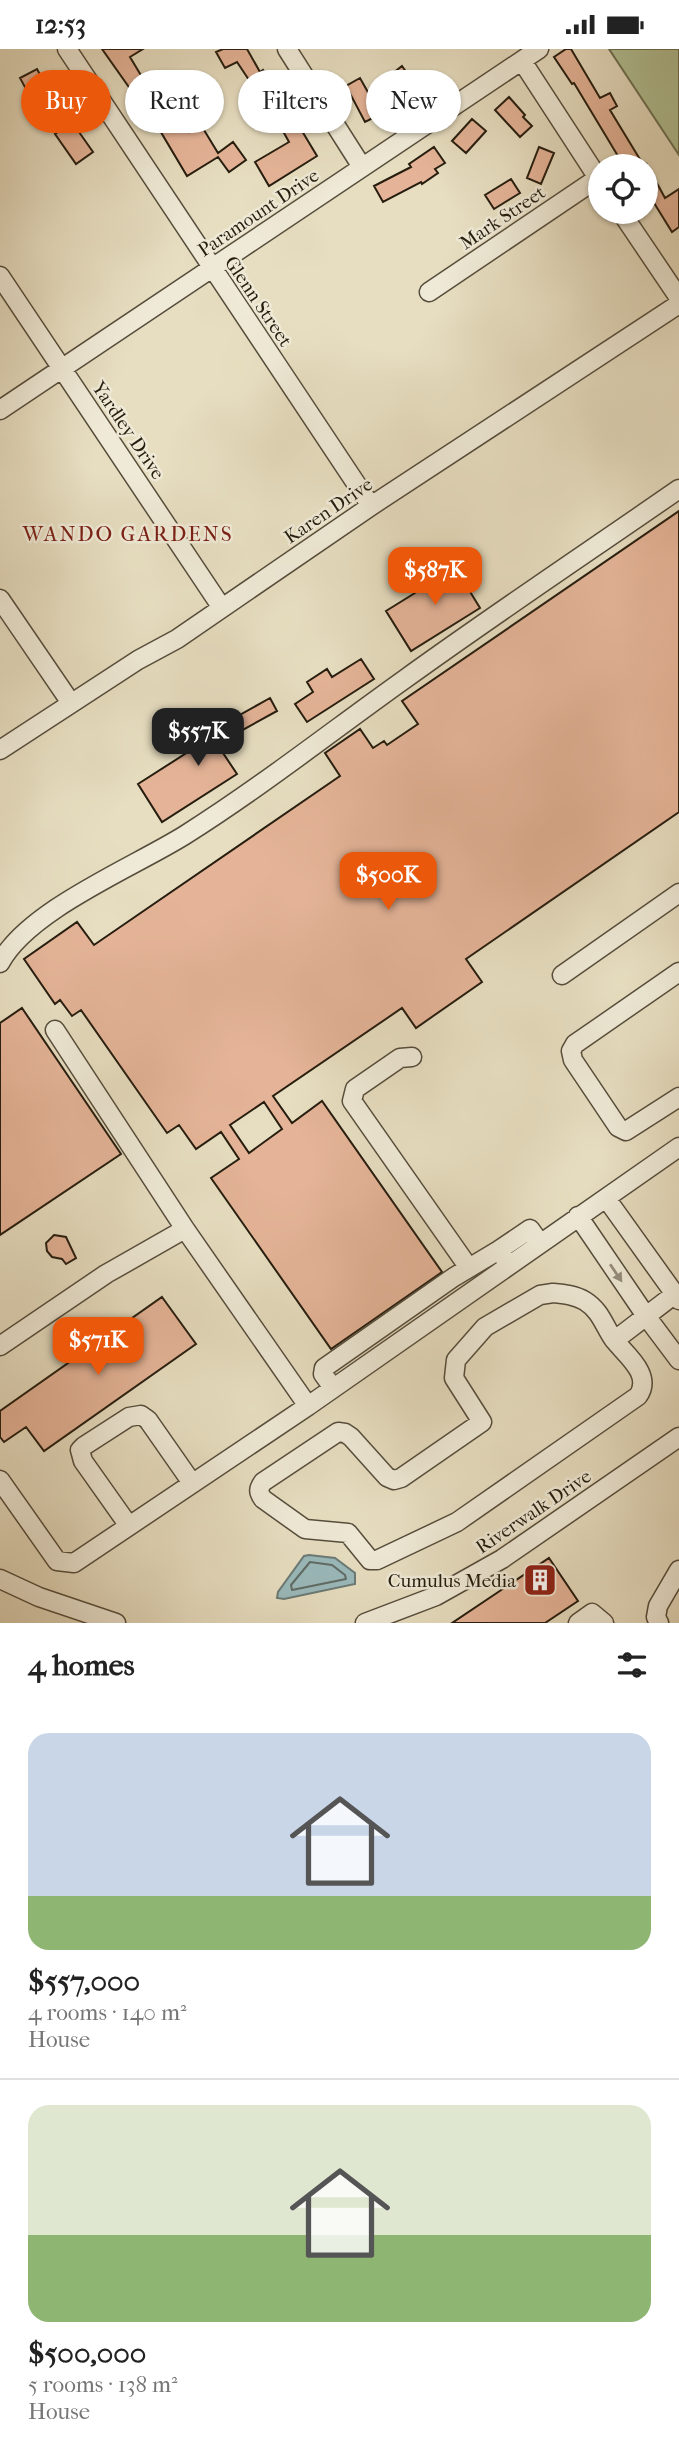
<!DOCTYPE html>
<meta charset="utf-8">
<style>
body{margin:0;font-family:"IM FELL French Canon",serif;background:#f6f6f6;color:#222;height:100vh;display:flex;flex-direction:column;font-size:26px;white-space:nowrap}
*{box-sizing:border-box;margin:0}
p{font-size:23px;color:#767676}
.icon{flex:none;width:38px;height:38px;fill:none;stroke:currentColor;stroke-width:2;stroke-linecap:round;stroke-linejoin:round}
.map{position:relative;height:1574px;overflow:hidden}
.details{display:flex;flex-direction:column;background:#fff;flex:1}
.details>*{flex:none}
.top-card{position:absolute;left:21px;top:21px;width:637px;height:63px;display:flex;gap:14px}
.tools{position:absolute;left:588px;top:105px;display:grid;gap:14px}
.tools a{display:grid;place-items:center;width:70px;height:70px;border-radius:50%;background:#fff;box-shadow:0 2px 5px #0004;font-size:35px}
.price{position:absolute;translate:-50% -60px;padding:0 16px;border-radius:14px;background:#ea580c;color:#fff;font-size:23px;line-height:46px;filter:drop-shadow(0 2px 4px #0008)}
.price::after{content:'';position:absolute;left:50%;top:42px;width:21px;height:16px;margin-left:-10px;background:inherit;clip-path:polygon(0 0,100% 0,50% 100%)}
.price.selected{background:#222;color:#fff}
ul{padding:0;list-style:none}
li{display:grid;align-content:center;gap:14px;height:371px;padding:0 28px}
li+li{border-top:2px solid #e0e0e0}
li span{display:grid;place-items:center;height:217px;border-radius:21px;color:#555}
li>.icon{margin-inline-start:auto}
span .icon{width:126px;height:126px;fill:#fffc;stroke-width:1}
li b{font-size:30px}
h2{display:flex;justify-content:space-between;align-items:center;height:84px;padding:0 28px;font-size:30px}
.tag{padding:0 24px;border-radius:32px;background:#fff;box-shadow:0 2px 5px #0004;font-size:24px;line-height:63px}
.tag.selected{background:#ea580c;color:#fff}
.status{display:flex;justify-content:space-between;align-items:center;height:49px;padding:0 35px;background:#fff;direction:ltr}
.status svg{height:19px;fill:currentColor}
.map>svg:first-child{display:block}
</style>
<div class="status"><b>12:53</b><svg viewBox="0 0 49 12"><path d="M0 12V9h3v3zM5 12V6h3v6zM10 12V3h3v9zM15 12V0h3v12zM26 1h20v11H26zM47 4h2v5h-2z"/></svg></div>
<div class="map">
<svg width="679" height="1574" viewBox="0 0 679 1574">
<rect width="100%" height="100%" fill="#e7dec1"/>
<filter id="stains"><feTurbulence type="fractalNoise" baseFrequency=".00286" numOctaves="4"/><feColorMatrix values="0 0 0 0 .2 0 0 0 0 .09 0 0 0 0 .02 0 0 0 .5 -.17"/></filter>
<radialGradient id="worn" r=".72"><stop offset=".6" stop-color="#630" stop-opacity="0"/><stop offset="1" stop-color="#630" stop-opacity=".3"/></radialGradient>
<!-- green -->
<path fill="#b2c296" stroke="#6c7052" stroke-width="2" d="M609 0H679V106Z"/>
<!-- water -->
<path fill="#9ababc" stroke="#6c7b77" stroke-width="2" d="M309 1506 335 1509 355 1524V1535L284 1550 277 1549 278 1543 304 1507Z"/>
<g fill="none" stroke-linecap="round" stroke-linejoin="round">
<!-- shore -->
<path stroke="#606c66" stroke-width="2" d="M310 1513 332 1516 345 1526 346 1530 292 1541 291 1536Z"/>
</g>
<!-- building -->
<path fill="#e5b498" stroke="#261d0f" stroke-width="2" fill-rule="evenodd" d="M102 0H143L130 8 157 53 163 50 169 59 174 56 189 83 201 76 218 104 233 93 246 111 229 123 218 108 187 127 159 80 156 82 138 51Z
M223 0H247L260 23 263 21 279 44 257 58 250 47 257 43 237 13 225 19 216 3Z
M566 0H571L600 49 610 44 617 57 610 61 644 117H624L574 34 572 35 554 8Z
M402 17 414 34 376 61 379 66 365 73 346 37 360 29 369 45 395 26 393 24Z
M37 20 55 54 33 66 26 54 32 51 20 29Z
M509 48 525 66 523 68 532 77 520 88 495 61Z
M293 67 317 107 269 137 255 113 289 93 279 75Z
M472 70 486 82 466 104 452 92Z
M72 73 93 103 76 115 55 85Z
M434 98 445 114 435 120 438 124 422 135 421 133 383 153 374 137 411 118 409 115Z
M539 98 554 104 541 135 527 129Z
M646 114 665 149 679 140V178L672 183 646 141Z
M511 130 520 144 494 160 485 146Z
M679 462V763L466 910 482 933 416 979 402 959 273 1047 292 1074 322 1052 442 1223 331 1300 211 1129 239 1110 221 1083 196 1100 179 1076 167 1084 81 961 72 967 60 951 55 955 24 910 77 873 94 896 340 727 325 704 360 680 373 699 384 692 387 696 418 675 402 652ZM264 1053 282 1080 249 1104 230 1076Z
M465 513 478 535 469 541 480 559 411 602 386 562Z
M361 610 374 630 307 673 295 655 313 643 307 633 327 620 332 628Z
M270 649 277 662 217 695 237 725 162 773 138 735 224 680 222 676Z
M22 959 121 1105 0 1186V974Z
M54 1186 66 1188 76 1209 66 1215 62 1210 52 1208 47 1202 46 1194Z
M162 1248 196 1295 44 1402 26 1378 4 1393 0 1388V1362Z
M549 1509 578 1552 545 1574H452Z"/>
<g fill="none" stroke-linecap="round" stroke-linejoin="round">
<defs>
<path id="minor" d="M67 0 371 457
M287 0 362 118
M522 12 600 132
M621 163 679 249
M0 227 222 559
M429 243 598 129
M0 361 539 0
M0 550 71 654
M0 701 138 611 177 590 371 457 679 255
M0 914C28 861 134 818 185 786 261 738 332 682 405 630 495 565 588 503 679 440
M679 923 575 995 571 1002 573 1011 618 1078 626 1082 679 1048
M562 926 679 844
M55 981 185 1180 308 1357 679 1098
M412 1008 400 1009 355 1040 352 1052 469 1219 499 1201 509 1216
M606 1149 679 1251
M578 1167 646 1267 679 1311
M499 1201 530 1180 540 1194
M553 1244C564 1245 575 1246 585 1252 601 1262 604 1277 614 1291 626 1306 653 1326 638 1347L457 1473 377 1511H370L348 1484 305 1480 263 1450C258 1443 258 1440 263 1433L338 1383 345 1384 351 1388 387 1428 394 1431 401 1429 482 1373 454 1329 456 1311 485 1278 540 1246Z
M615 1291 675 1245
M0 1297 106 1225 185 1180
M333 1339 323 1325 324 1319 454 1228 469 1219
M0 1431 57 1512 74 1514 308 1357
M129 1477 83 1412 80 1401 84 1397 129 1368 141 1366 148 1371 192 1434
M0 1530 39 1548 116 1574
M365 1574 436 1547 502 1510 679 1388
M578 1574 592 1564 604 1574
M659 1574 656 1568 658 1557 679 1521"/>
</defs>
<!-- minor casing -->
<use href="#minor" stroke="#564d3c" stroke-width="21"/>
<!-- minor -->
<use href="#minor" stroke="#efead7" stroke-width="18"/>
</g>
<!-- one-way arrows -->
<defs><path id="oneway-solid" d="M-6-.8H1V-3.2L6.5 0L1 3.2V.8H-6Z" transform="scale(1.75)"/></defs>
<use fill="#958e7d" href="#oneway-solid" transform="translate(616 1224) rotate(56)"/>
<!-- icons -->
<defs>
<symbol id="building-square" viewBox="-11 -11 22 22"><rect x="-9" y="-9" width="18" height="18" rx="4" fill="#8f2418" stroke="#efead7"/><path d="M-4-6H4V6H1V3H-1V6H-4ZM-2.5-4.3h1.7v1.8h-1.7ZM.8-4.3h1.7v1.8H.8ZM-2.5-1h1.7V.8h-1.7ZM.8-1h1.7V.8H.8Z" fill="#fff"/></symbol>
</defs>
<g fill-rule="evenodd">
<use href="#building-square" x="521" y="1512" width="38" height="38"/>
</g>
<g text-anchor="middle" stroke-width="5" stroke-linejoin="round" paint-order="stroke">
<!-- street labels -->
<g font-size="19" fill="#261d0f" stroke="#efead7">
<text transform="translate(258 163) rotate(-34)" y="7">Paramount Drive</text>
<text transform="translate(502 168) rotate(-34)" y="7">Mark Street</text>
<text transform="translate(259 252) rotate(56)" y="7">Glenn Street</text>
<text transform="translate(129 381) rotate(56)" y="7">Yardley Drive</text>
<text transform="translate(328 461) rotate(-34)" y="7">Karen Drive</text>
<text transform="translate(533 1462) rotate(-34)" y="7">Riverwalk Drive</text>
</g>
<!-- poi labels -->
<g font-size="19" fill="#261d0f" stroke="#efead7" text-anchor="end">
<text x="516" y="1538">Cumulus Media</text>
</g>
<!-- neighbourhood labels -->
<g font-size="21" letter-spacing="2" fill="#7a1f14" stroke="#efead7">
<text x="128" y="492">WANDO GARDENS</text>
</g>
</g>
<rect width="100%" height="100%" filter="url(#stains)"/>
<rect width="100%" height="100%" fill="url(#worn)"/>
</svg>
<div class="tools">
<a><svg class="icon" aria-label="locate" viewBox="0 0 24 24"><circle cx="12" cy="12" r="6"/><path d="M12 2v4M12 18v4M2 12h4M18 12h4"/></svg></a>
</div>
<b class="price" style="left:435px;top:558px">$587K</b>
<b class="price selected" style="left:198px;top:719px">$557K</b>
<b class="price" style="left:388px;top:863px">$500K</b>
<b class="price" style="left:98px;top:1328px">$571K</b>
<div class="top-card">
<a class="tag selected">Buy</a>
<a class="tag">Rent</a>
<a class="tag">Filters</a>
<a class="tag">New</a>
</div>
</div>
<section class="details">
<h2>4 homes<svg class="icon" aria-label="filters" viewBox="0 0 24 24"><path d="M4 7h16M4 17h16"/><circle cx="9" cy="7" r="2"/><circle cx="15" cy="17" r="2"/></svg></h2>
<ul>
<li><span style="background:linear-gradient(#c9d6e8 75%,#8fb573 0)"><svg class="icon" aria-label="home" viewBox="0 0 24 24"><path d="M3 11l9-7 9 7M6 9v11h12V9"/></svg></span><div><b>$557,000</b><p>4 rooms · 140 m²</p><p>House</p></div></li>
<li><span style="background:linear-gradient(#dfe7d0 60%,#8fb573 0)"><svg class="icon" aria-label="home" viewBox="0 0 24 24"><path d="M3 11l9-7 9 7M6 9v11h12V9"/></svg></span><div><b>$500,000</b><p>5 rooms · 138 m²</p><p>House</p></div></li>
</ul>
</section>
